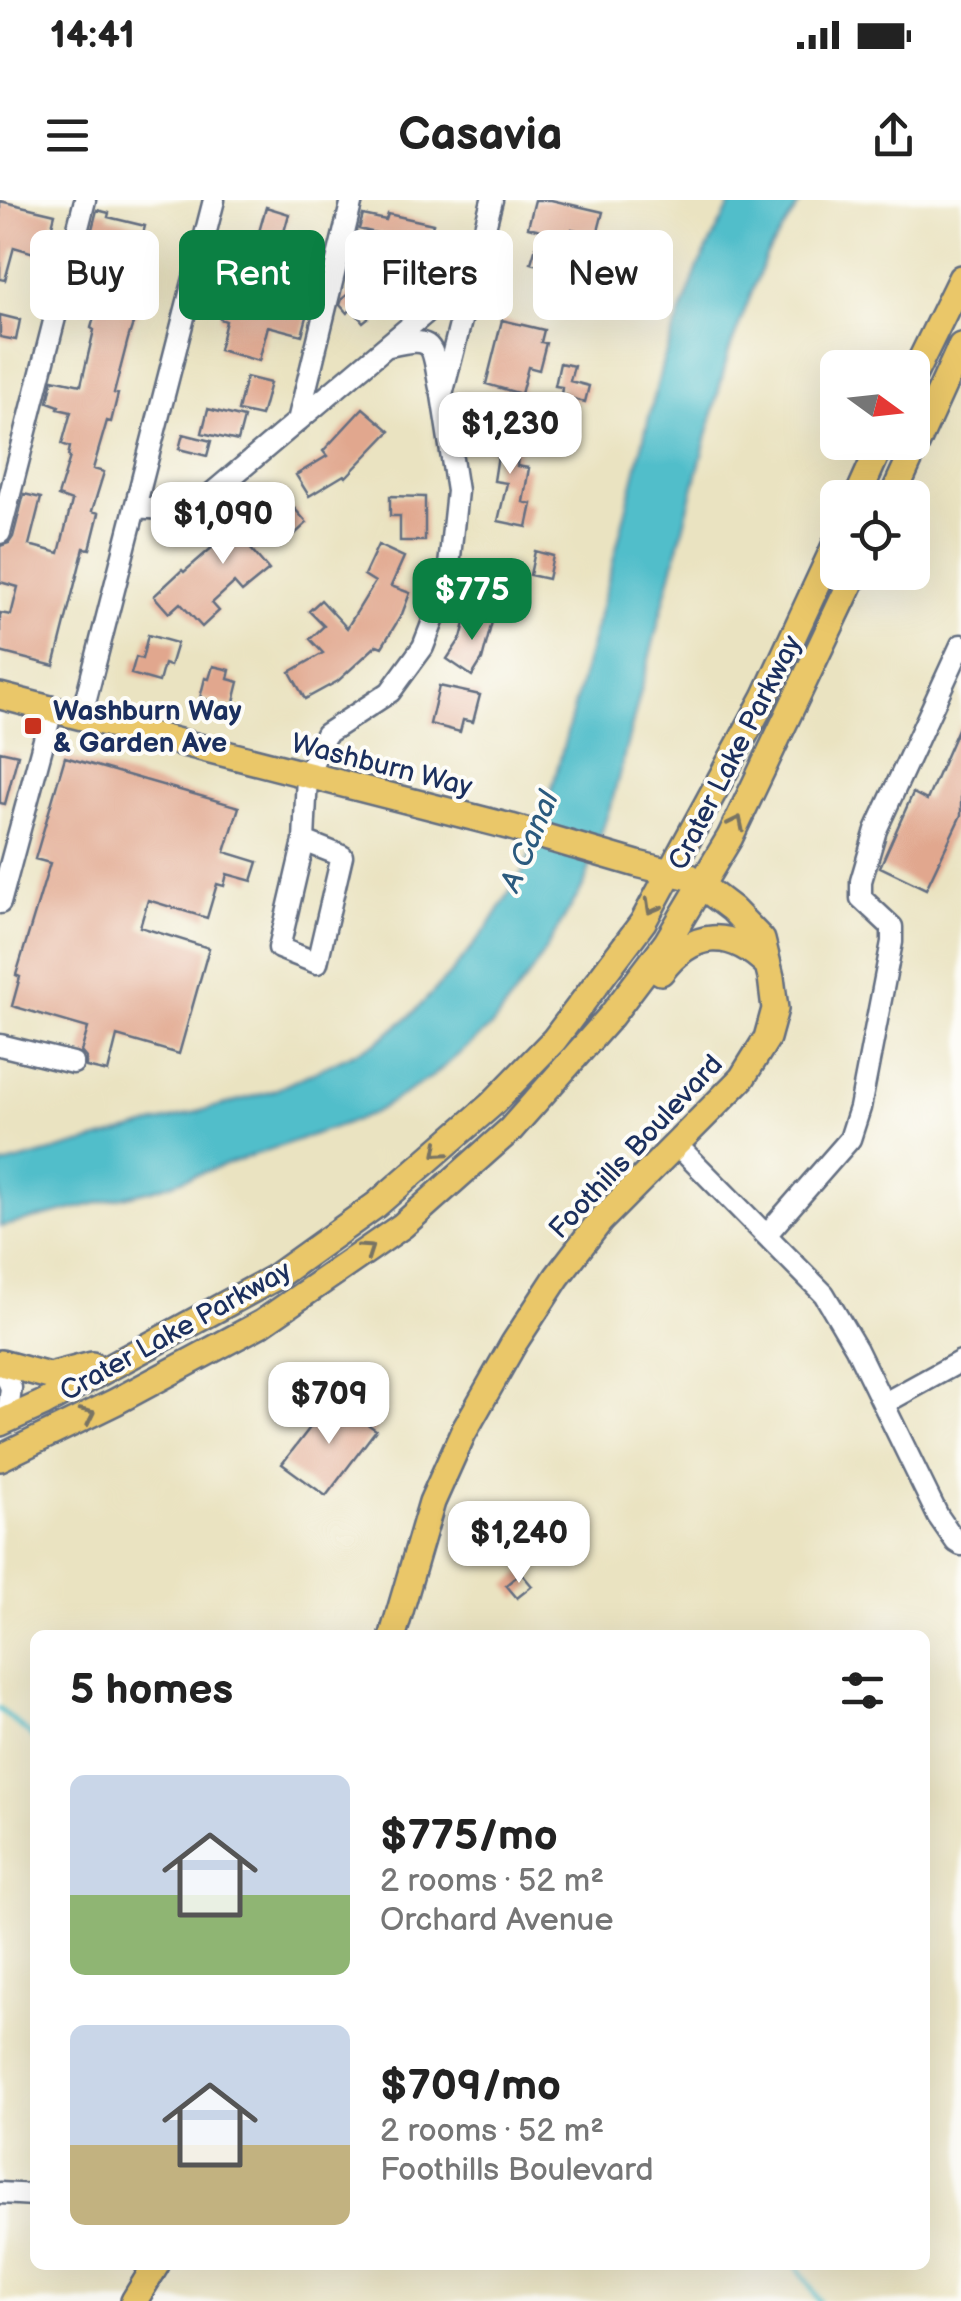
<!DOCTYPE html>
<meta charset="utf-8">
<style>
body{margin:0;font-family:"Balsamiq Sans",sans-serif;background:#f6f6f6;color:#222;height:100vh;display:flex;flex-direction:column;font-size:38px;white-space:nowrap}
*{box-sizing:border-box;margin:0}
p{font-size:32px;color:#767676}
.icon{flex:none;width:55px;height:55px;fill:none;stroke:currentColor;stroke-width:2;stroke-linecap:round;stroke-linejoin:round}
.map{position:relative;flex:1;overflow:hidden}
.side{position:absolute;left:30px;top:1430px;width:900px;height:640px;display:flex;flex-direction:column;background:#fff;border-radius:15px;box-shadow:0 10px 40px #0002}
.side>*{flex:none}
.hud{position:absolute;left:30px;top:30px;width:902px;height:90px;display:flex;gap:20px}
.needle{width:65px;rotate:105deg}
.fabs{position:absolute;left:820px;top:150px;display:grid;gap:20px}
.fabs a{display:grid;place-items:center;width:110px;height:110px;border-radius:15px;background:#fff;box-shadow:0 10px 40px #0002;font-size:50px}
.price{position:absolute;translate:-50% -85px;padding:0 22px;border-radius:20px;background:#fff;color:#222;font-size:32px;line-height:65px;filter:drop-shadow(0 2px 5px #0008)}
.price::after{content:'';position:absolute;left:50%;top:60px;width:30px;height:22px;margin-left:-15px;background:inherit;clip-path:polygon(0 0,100% 0,50% 100%)}
.price.active{background:#0b8043;color:#fff}
ul{padding:0;list-style:none}
li{display:flex;align-items:center;gap:30px;height:250px;padding:0 40px}
li span{display:grid;place-items:center;flex:none;width:280px;height:200px;border-radius:15px;color:#555}
li>.icon{margin-inline-start:auto}
span .icon{width:120px;height:120px;fill:#fffc;stroke-width:1}
li b{font-size:42px}
h2{display:flex;justify-content:space-between;align-items:center;height:120px;padding:0 40px;font-size:42px}
.chip{padding:0 35px;border-radius:15px;background:#fff;box-shadow:0 10px 40px #0002;font-size:35px;line-height:90px}
.chip.active{background:#0b8043;color:#fff}
.status{display:flex;justify-content:space-between;align-items:center;height:70px;padding:0 50px;background:#fff;direction:ltr}
.status svg{height:28px;fill:currentColor}
header{display:flex;justify-content:space-between;align-items:center;height:130px;padding:0 40px;background:#fff;font-size:45px;font-weight:800}
.map>svg:first-child{display:block}
</style>
<div class="status"><b>14:41</b><svg viewBox="0 0 49 12"><path d="M0 12V9h3v3zM5 12V6h3v6zM10 12V3h3v9zM15 12V0h3v12zM26 1h20v11H26zM47 4h2v5h-2z"/></svg></div>
<header><svg class="icon" aria-label="menu" viewBox="0 0 24 24"><path d="M4 6h16M4 12h16M4 18h16"/></svg>Casavia<svg class="icon" aria-label="share" viewBox="0 0 24 24"><path d="M12 15V3M7 8l5-5 5 5M5 13v7h14v-7"/></svg></header>
<div class="map">
<svg width="961" height="2101" viewBox="0 0 961 2101">
<rect width="100%" height="100%" fill="#fdfcf7"/>
<filter id="ink" filterUnits="userSpaceOnUse"><feTurbulence type="fractalNoise" baseFrequency=".01" numOctaves="2"/><feDisplacementMap in="SourceGraphic" scale="20" xChannelSelector="R" yChannelSelector="G"/><feConvolveMatrix kernelMatrix="1 2 1 2 8 2 1 2 1" color-interpolation-filters="sRGB"/></filter>
<filter id="wash" filterUnits="userSpaceOnUse"><feTurbulence type="fractalNoise" baseFrequency=".0048" numOctaves="4" result="noise"/><feDisplacementMap in="SourceGraphic" scale="40" xChannelSelector="R" yChannelSelector="G"/><feGaussianBlur stdDeviation="2.25" result="paint"/><feColorMatrix in="noise" values="0 0 0 0 0 0 0 0 0 0 0 0 0 0 0 0 0 1.4 0 .05"/><feComposite in="paint" operator="in"/></filter>
<g filter="url(#wash)">
<rect width="100%" height="100%" fill="#eae3c1"/>
<!-- water -->
<path fill="#51beca" stroke="#367694" stroke-width="2.5" d="M733 0H802L766 56 729 151 613 598 584 685 535 767 492 826 433 876 370 915 152 990 0 1027V966L273 891 376 843 411 815 453 771 488 727 525 668 547 607 611 370 663 161 698 67Z"/>
<g fill="none" stroke-linecap="round" stroke-linejoin="round">
<!-- stream -->
<path stroke="#51beca" stroke-width="5" d="M0 1509 35 1539
M796 2065 819 2101"/>
</g>
<g id="blocks">
<!-- building -->
<path fill="#e1a78e" d="M535 0H551L603 12 597 35 572 29 559 71 531 63 541 30 528 27Z
M0 1 55 14 44 56 14 47 5 80 0 79Z
M266 7 289 14 282 39 259 32Z
M97 10 109 13 108 17 145 26 136 62 150 66 137 117H135L128 139 114 193 118 194 111 222 107 221 93 269 104 272 92 311 99 313 90 349 84 348 54 466 0 452V413L11 415 18 387 0 382V346L9 343 13 337 24 294 41 298 29 345 59 353 72 301 58 296 70 257 68 256 70 247 62 244 71 212 58 209 59 206 48 202 53 179 81 185 94 130 91 128 103 86 79 79Z
M388 14 433 24 427 49 440 53 434 74 419 70 415 85 397 80 402 65 391 61 397 38 359 29 363 15 386 20Z
M238 60 270 70 262 96 270 98 269 102 308 113 302 135 268 126 259 161 219 150 226 121 220 119Z
M636 76 652 81 643 109 617 102 621 86 632 89Z
M367 79 378 94 372 98 380 108 363 122 352 109 347 113 340 105 342 99Z
M0 115 20 120 16 140 0 137Z
M502 120 544 130 541 142 546 143 539 170 528 167 521 194 486 184Z
M560 163 574 166 570 181 589 186 585 202 561 196 562 187 555 186Z
M246 177 270 183 261 216 238 211Z
M363 208 390 231 346 277 344 275 309 296 296 275 327 256 323 251Z
M208 209 244 218 238 241 202 233Z
M487 229 520 232 517 266 529 268 523 302 532 304 527 327 498 321 507 283 494 281 499 249 486 248Z
M183 234 211 241 207 256 179 249Z
M390 296 425 297V341H400V316H390Z
M272 297 288 315 251 349 269 370 242 392 234 383 212 403 219 411 202 427 180 403 169 413 154 396 182 370 184 372 215 345 217 347Z
M295 309 307 323 295 334 282 320Z
M378 345 404 357 391 386 410 393 402 414 382 447 377 445 338 481 305 499 290 472 323 453 310 439 324 426 309 411 321 400 347 428 375 382 364 375Z
M535 351 553 356 548 379 530 375Z
M468 412 493 418 482 460 472 476 447 459 461 438Z
M148 435 177 443 170 466 164 464 159 482 131 474 136 457 142 459Z
M213 466 230 470 228 479 239 482 233 506 200 498 205 478 209 479Z
M439 486 480 495 473 522 463 520 460 532 430 524Z
M961 522V615L926 689 880 667 913 593 927 600Z
M0 551 18 555 5 604 0 603Z
M65 557 239 607 225 652 258 662 252 681 227 674 224 686 217 684 207 718 148 700 140 727 209 748 179 854 117 836 108 872 86 867V858L81 852 88 828 12 806 20 777 16 775 50 663 35 659Z
M332 1199 376 1230 326 1296 282 1264Z
M521 1373 532 1386 517 1398 506 1385Z"/>
</g>
</g>
<g filter="url(#ink)">
<use href="#blocks" fill-opacity="0" stroke="#636e81" stroke-width="2.5"/>
<g fill="none" stroke-linecap="round" stroke-linejoin="round">
<defs>
<path id="minor" d="M389 146C437 135 431 145 440 188
M298 221 352 0
M135 307 191 311 472 74
M0 333 85 0
M81 518 214 0
M304 641 342 656 317 763 279 748 304 641 307 576 318 551 326 534 390 492 423 447 447 385 457 291 442 195 492 0
M0 703 52 510
M0 845 73 863
M676 944 824 1094 856 1148 938 1316 956 1342 961 1345
M766 1035 850 939 860 908 892 742V727L861 698V681L876 630 961 445
M0 1161 11 1188 7 1220
M883 1204 961 1161
M0 1993 35 1995"/>
<path id="major" d="M912 178 961 78
M857 298 882 242
M892 298 961 146
M0 496 511 627 637 664 690 677 732 709 762 740 771 777 775 809 767 838 742 878 600 1021 557 1077 514 1143 463 1233 432 1302 393 1435
M661 772C693 730 730 728 768 765
M1 1163 49 1176 92 1165
M0 1223 44 1203 274 1078 376 1005 491 905 554 840 643 722 765 497 838 339
M0 1258 115 1202 262 1123 402 1026 511 929 611 816 667 742 730 637 856 372
M134 2101 156 2065"/>
</defs>
<!-- minor casing -->
<use href="#minor" stroke="#636e81" stroke-width="25"/>
<!-- major casing -->
<use href="#major" stroke="#636e81" stroke-width="30"/>
<!-- minor -->
<use href="#minor" stroke="#fff" stroke-width="20"/>
<!-- major -->
<use href="#major" stroke="#eac769" stroke-width="25"/>
</g>
<!-- one-way arrows -->
<defs><path id="oneway-chevron" d="M-2-3.5L2.5 0L-2 3.5" fill="none" stroke-width="1.6" stroke-linecap="round" stroke-linejoin="round" transform="scale(2.5)"/></defs>
<g stroke="#787363">
<use href="#oneway-chevron" transform="translate(737 623) rotate(-64)"/>
<use href="#oneway-chevron" transform="translate(652 707) rotate(119)"/>
<use href="#oneway-chevron" transform="translate(439 951) rotate(139)"/>
<use href="#oneway-chevron" transform="translate(367 1050) rotate(-34)"/>
<use href="#oneway-chevron" transform="translate(88 1215) rotate(-26)"/>
</g>
</g>
<!-- markers -->
<rect fill="#c8321e" stroke="#fdfcf7" stroke-width="4" x="23" y="516" width="20" height="20" rx="5"/>
<g text-anchor="middle" stroke-width="8" stroke-linejoin="round" paint-order="stroke">
<!-- poi labels -->
<g font-size="28" font-weight="bold" fill="#1b2f5e" stroke="#fdfcf7" text-anchor="start">
<text x="53" y="520">Washburn Way<tspan x="53" dy="32">&amp; Garden Ave</tspan></text>
</g>
<!-- street labels -->
<g font-size="28" fill="#1b2f5e" stroke="#fdfcf7">
<text transform="translate(734 552) rotate(-63)" y="10">Crater Lake Parkway</text>
<text transform="translate(382 564) rotate(14)" y="10">Washburn Way</text>
<text transform="translate(635 946) rotate(-47)" y="10">Foothills Boulevard</text>
<text transform="translate(175 1130) rotate(-29)" y="10">Crater Lake Parkway</text>
</g>
<!-- water labels -->
<g font-size="30" font-style="italic" fill="#2b5a7e" stroke="#fdfcf7">
<text transform="translate(529 641) rotate(-67)" y="10">A Canal</text>
</g>
</g>
</svg>
<div class="fabs">
<a><svg class="needle" viewBox="-14 -14 28 28"><path d="M0-13l5 13h-10z" fill="#e53935"/><path d="M0 13l5-13h-10z" fill="#767676"/></svg></a>
<a><svg class="icon" aria-label="locate" viewBox="0 0 24 24"><circle cx="12" cy="12" r="6"/><path d="M12 2v4M12 18v4M2 12h4M18 12h4"/></svg></a>
</div>
<b class="price" style="left:510px;top:277px">$1,230</b>
<b class="price" style="left:223px;top:367px">$1,090</b>
<b class="price active" style="left:472px;top:443px">$775</b>
<b class="price" style="left:329px;top:1247px">$709</b>
<b class="price" style="left:519px;top:1386px">$1,240</b>
<div class="hud">
<a class="chip">Buy</a>
<a class="chip active">Rent</a>
<a class="chip">Filters</a>
<a class="chip">New</a>
</div>
<section class="side">
<h2>5 homes<svg class="icon" aria-label="filters" viewBox="0 0 24 24"><path d="M4 7h16M4 17h16"/><circle cx="9" cy="7" r="2"/><circle cx="15" cy="17" r="2"/></svg></h2>
<ul>
<li><span style="background:linear-gradient(#c9d6e8 60%,#8fb573 0)"><svg class="icon" aria-label="home" viewBox="0 0 24 24"><path d="M3 11l9-7 9 7M6 9v11h12V9"/></svg></span><div><b>$775/mo</b><p>2 rooms · 52 m²</p><p>Orchard Avenue</p></div></li>
<li><span style="background:linear-gradient(#c9d6e8 60%,#c2b280 0)"><svg class="icon" aria-label="home" viewBox="0 0 24 24"><path d="M3 11l9-7 9 7M6 9v11h12V9"/></svg></span><div><b>$709/mo</b><p>2 rooms · 52 m²</p><p>Foothills Boulevard</p></div></li>
</ul>
</section>
</div>
